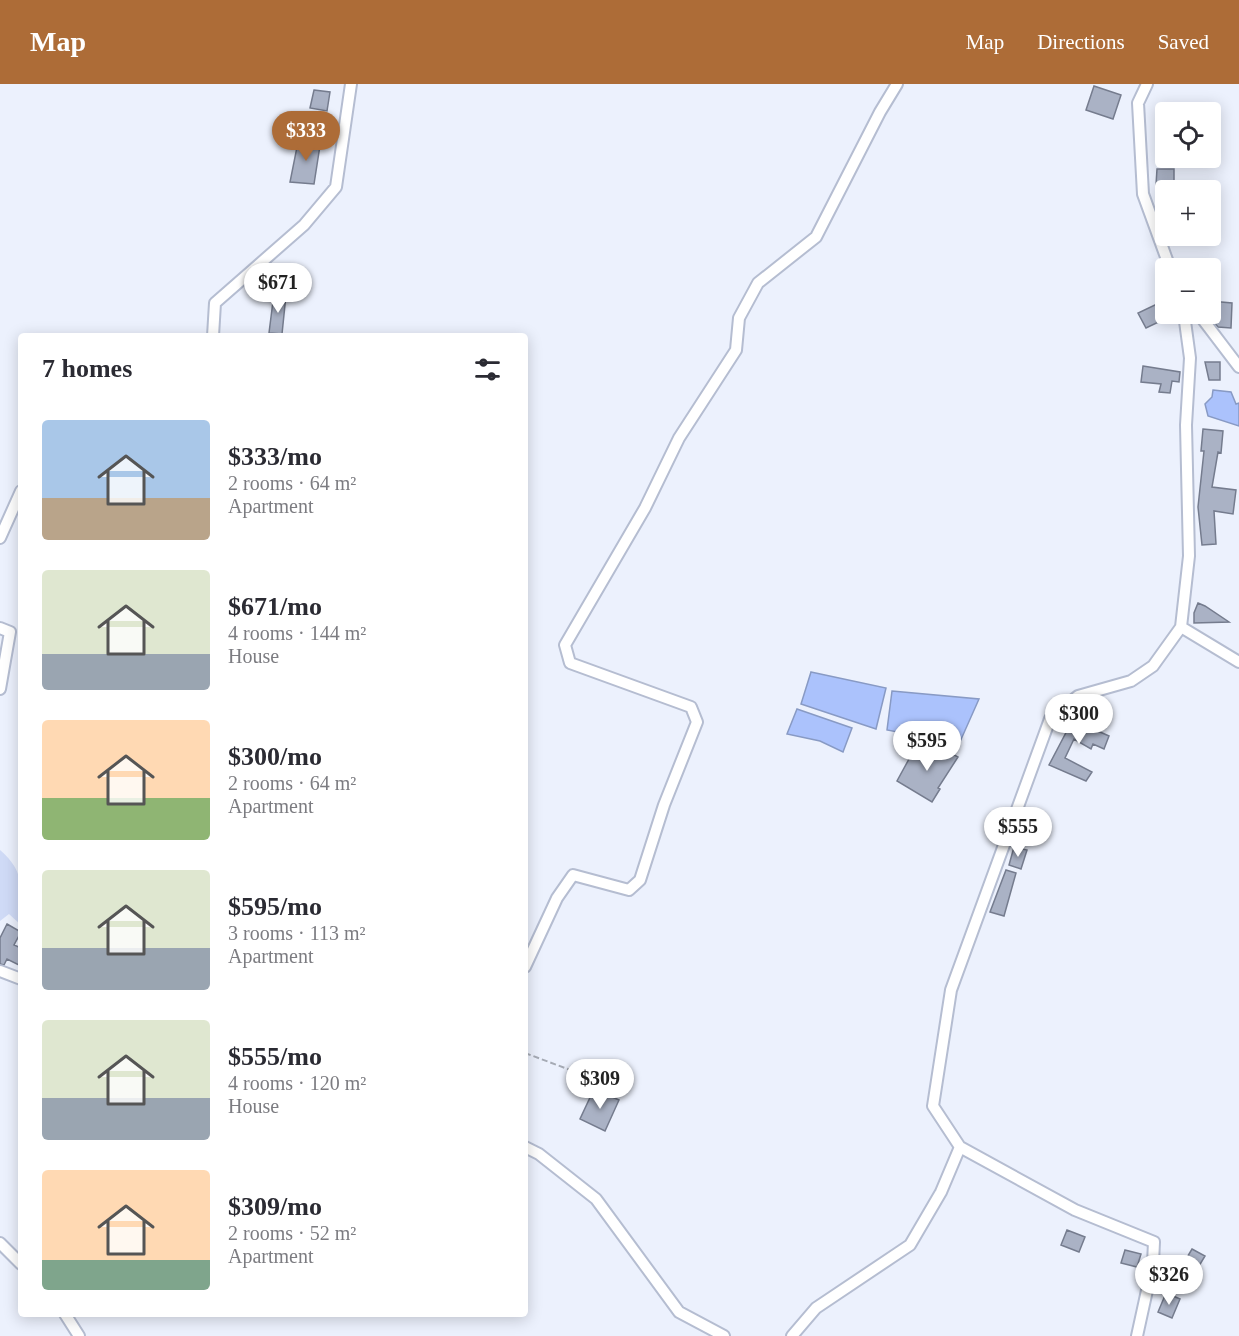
<!DOCTYPE html>
<meta charset="utf-8">
<style>
body{margin:0;font-family:"Times New Roman",serif;background:#f7f7f7;color:#2b2b33;height:100vh;display:flex;flex-direction:column;font-size:22px;white-space:nowrap}
*{box-sizing:border-box;margin:0}
p{font-size:20px;color:#7c7c81}
.icon{flex:none;width:33px;height:33px;fill:none;stroke:currentColor;stroke-width:2;stroke-linecap:round;stroke-linejoin:round}
.map{position:relative;flex:1;overflow:hidden}
.panel{position:absolute;left:18px;top:249px;width:510px;height:984px;display:flex;flex-direction:column;background:#fff;border-radius:6px;box-shadow:0 3px 15px #0003}
.panel>*{flex:none}
.tools{position:absolute;left:1155px;top:18px;display:grid;gap:12px}
.tools a{display:grid;place-items:center;width:66px;height:66px;border-radius:6px;background:#fff;box-shadow:0 3px 15px #0003;font-size:30px}
.price{position:absolute;translate:-50% -51px;padding:0 14px;border-radius:21px;background:#fff;color:#222;font-size:20px;line-height:39px;filter:drop-shadow(0 2px 3px #0008)}
.price::after{content:'';position:absolute;left:50%;top:36px;width:18px;height:14px;margin-left:-9px;background:inherit;clip-path:polygon(0 0,100% 0,50% 100%)}
.price.on{background:#ad6c37;color:#fff}
ul{padding:0;list-style:none}
li{display:flex;align-items:center;gap:18px;height:150px;padding:0 24px}
li span{display:grid;place-items:center;flex:none;width:168px;height:120px;border-radius:6px;color:#555}
li>.icon{margin-inline-start:auto}
span .icon{width:72px;height:72px;fill:#fffc;stroke-width:1}
li b{font-size:26px}
h2{display:flex;justify-content:space-between;align-items:center;height:72px;padding:0 24px;font-size:26px}
header{display:flex;align-items:center;gap:36px;box-sizing:border-box;height:84px;padding:0 30px;background:#ad6c37;color:#fff}
header strong{font-size:28px}
nav{display:flex;gap:33px;margin-inline-start:auto;font-size:21px}
.map>svg:first-child{display:block}
</style>
<header>
<strong>Map</strong>
<nav><a>Map</a><a>Directions</a><a>Saved</a></nav>
</header>
<div class="map">
<svg width="1239" height="1252" viewBox="0 0 1239 1252">
<rect width="100%" height="100%" fill="#ecf1fd"/>
<!-- green -->
<path fill="#cfdaf6" d="M0 766C27 789 21 808 21 841L9 830 0 837Z"/>
<!-- water -->
<path fill="#abc2fc" stroke="#889ac4" stroke-width="1.5" d="M1213 306 1231 308 1236 320 1239 319V342L1208 332 1205 320 1212 313Z
M811 588 886 604 876 645 801 620Z
M892 607 979 615 959 660 887 646Z
M797 625 852 644 843 668 820 657 787 650Z"/>
<!-- building -->
<path fill="#aab2c5" stroke="#757c8e" stroke-width="1.5" d="M1094 2 1121 11 1113 35 1086 26Z
M314 6 330 8 327 27 310 24Z
M309 53 321 55 314 100 290 98 298 58 308 61Z
M1157 85H1174V101H1156Z
M274 209 286 211 282 250 269 249Z
M1210 217 1232 219 1231 244 1218 243 1213 237Z
M1157 220 1165 235 1146 244 1138 229Z
M1205 278H1220V296H1209Z
M1143 282 1180 288 1179 298 1172 297 1170 309 1159 308 1161 300 1141 298Z
M1203 345 1223 347 1221 369 1218 368 1212 403 1236 406 1233 430 1214 427 1216 460 1202 461 1198 423 1204 367H1201Z
M1198 519 1205 522 1229 538 1194 539V529Z
M1096 624 1104 632 1091 644 1109 652 1104 665 1093 660 1091 665 1074 655 1065 674 1092 688 1086 697 1049 681 1070 641 1076 644Z
M940 663 958 673 938 704 940 705 932 718 897 697 915 664 933 675Z
M1014 763 1027 766 1021 785 1009 781Z
M1006 786 1016 789 1004 832 990 828Z
M7 840 21 848 14 861 21 864V882L7 875 4 881 0 880V854Z
M594 1005 619 1016 605 1047 580 1035Z
M1067 1146 1085 1153 1079 1168 1061 1161Z
M1192 1165 1205 1172 1196 1187 1183 1180Z
M1125 1166 1141 1170 1137 1183 1121 1179Z
M1166 1209 1180 1215 1172 1234 1158 1228Z"/>
<g fill="none" stroke-linecap="round" stroke-linejoin="round">
<defs>
<path id="street" d="M1147 0 1138 19 1143 110 1170 184
M1184 230 1190 274 1186 341 1189 472 1181 543 1239 578
M1192 230 1201 233 1239 283
M213 252 215 219 304 141 336 103 351 0
M0 454 21 407
M0 544 10 548 0 605
M525 883 557 814 573 791 629 806 640 796 664 721 697 638 691 623 570 579 565 561 645 424 679 354 736 266 739 234 758 199 816 153 880 28 897 0
M0 887 21 895
M525 1063 539 1070 596 1115 679 1228 724 1252
M960 1063 1075 1126 1154 1158 1153 1179 1137 1252
M0 1159 21 1180
M65 1230 79 1252
M792 1252 816 1224 910 1161 941 1108 960 1063 933 1022 951 906 1050 635 1078 612 1131 597 1153 582 1181 543"/>
</defs>
<!-- street casing -->
<use href="#street" stroke="#b5bdd1" stroke-width="14"/>
<!-- path -->
<path stroke="#a6abb5" stroke-width="2" stroke-dasharray="6 3" stroke-linecap="butt" d="M525 969 605 999"/>
<!-- street -->
<use href="#street" stroke="#fff" stroke-width="10"/>
</g>
</svg>
<div class="tools">
<a><svg class="icon" aria-label="locate" viewBox="0 0 24 24"><circle cx="12" cy="12" r="6"/><path d="M12 2v4M12 18v4M2 12h4M18 12h4"/></svg></a>
<a>+</a>
<a>−</a>
</div>
<b class="price on" style="left:306px;top:78px">$333</b>
<b class="price" style="left:278px;top:230px">$671</b>
<b class="price" style="left:1079px;top:661px">$300</b>
<b class="price" style="left:927px;top:688px">$595</b>
<b class="price" style="left:1018px;top:774px">$555</b>
<b class="price" style="left:600px;top:1026px">$309</b>
<b class="price" style="left:1169px;top:1222px">$326</b>
<section class="panel">
<h2>7 homes<svg class="icon" aria-label="filters" viewBox="0 0 24 24"><path d="M4 7h16M4 17h16"/><circle cx="9" cy="7" r="2"/><circle cx="15" cy="17" r="2"/></svg></h2>
<ul>
<li><span style="background:linear-gradient(#a9c7e8 65%,#b9a48a 0)"><svg class="icon" aria-label="home" viewBox="0 0 24 24"><path d="M3 11l9-7 9 7M6 9v11h12V9"/></svg></span><div><b>$333/mo</b><p>2 rooms · 64 m²</p><p>Apartment</p></div></li>
<li><span style="background:linear-gradient(#dfe7d0 70%,#9aa5b1 0)"><svg class="icon" aria-label="home" viewBox="0 0 24 24"><path d="M3 11l9-7 9 7M6 9v11h12V9"/></svg></span><div><b>$671/mo</b><p>4 rooms · 144 m²</p><p>House</p></div></li>
<li><span style="background:linear-gradient(#ffd9b3 65%,#8fb573 0)"><svg class="icon" aria-label="home" viewBox="0 0 24 24"><path d="M3 11l9-7 9 7M6 9v11h12V9"/></svg></span><div><b>$300/mo</b><p>2 rooms · 64 m²</p><p>Apartment</p></div></li>
<li><span style="background:linear-gradient(#dfe7d0 65%,#9aa5b1 0)"><svg class="icon" aria-label="home" viewBox="0 0 24 24"><path d="M3 11l9-7 9 7M6 9v11h12V9"/></svg></span><div><b>$595/mo</b><p>3 rooms · 113 m²</p><p>Apartment</p></div></li>
<li><span style="background:linear-gradient(#dfe7d0 65%,#9aa5b1 0)"><svg class="icon" aria-label="home" viewBox="0 0 24 24"><path d="M3 11l9-7 9 7M6 9v11h12V9"/></svg></span><div><b>$555/mo</b><p>4 rooms · 120 m²</p><p>House</p></div></li>
<li><span style="background:linear-gradient(#ffd9b3 75%,#7fa58c 0)"><svg class="icon" aria-label="home" viewBox="0 0 24 24"><path d="M3 11l9-7 9 7M6 9v11h12V9"/></svg></span><div><b>$309/mo</b><p>2 rooms · 52 m²</p><p>Apartment</p></div></li>
</ul>
</section>
</div>
